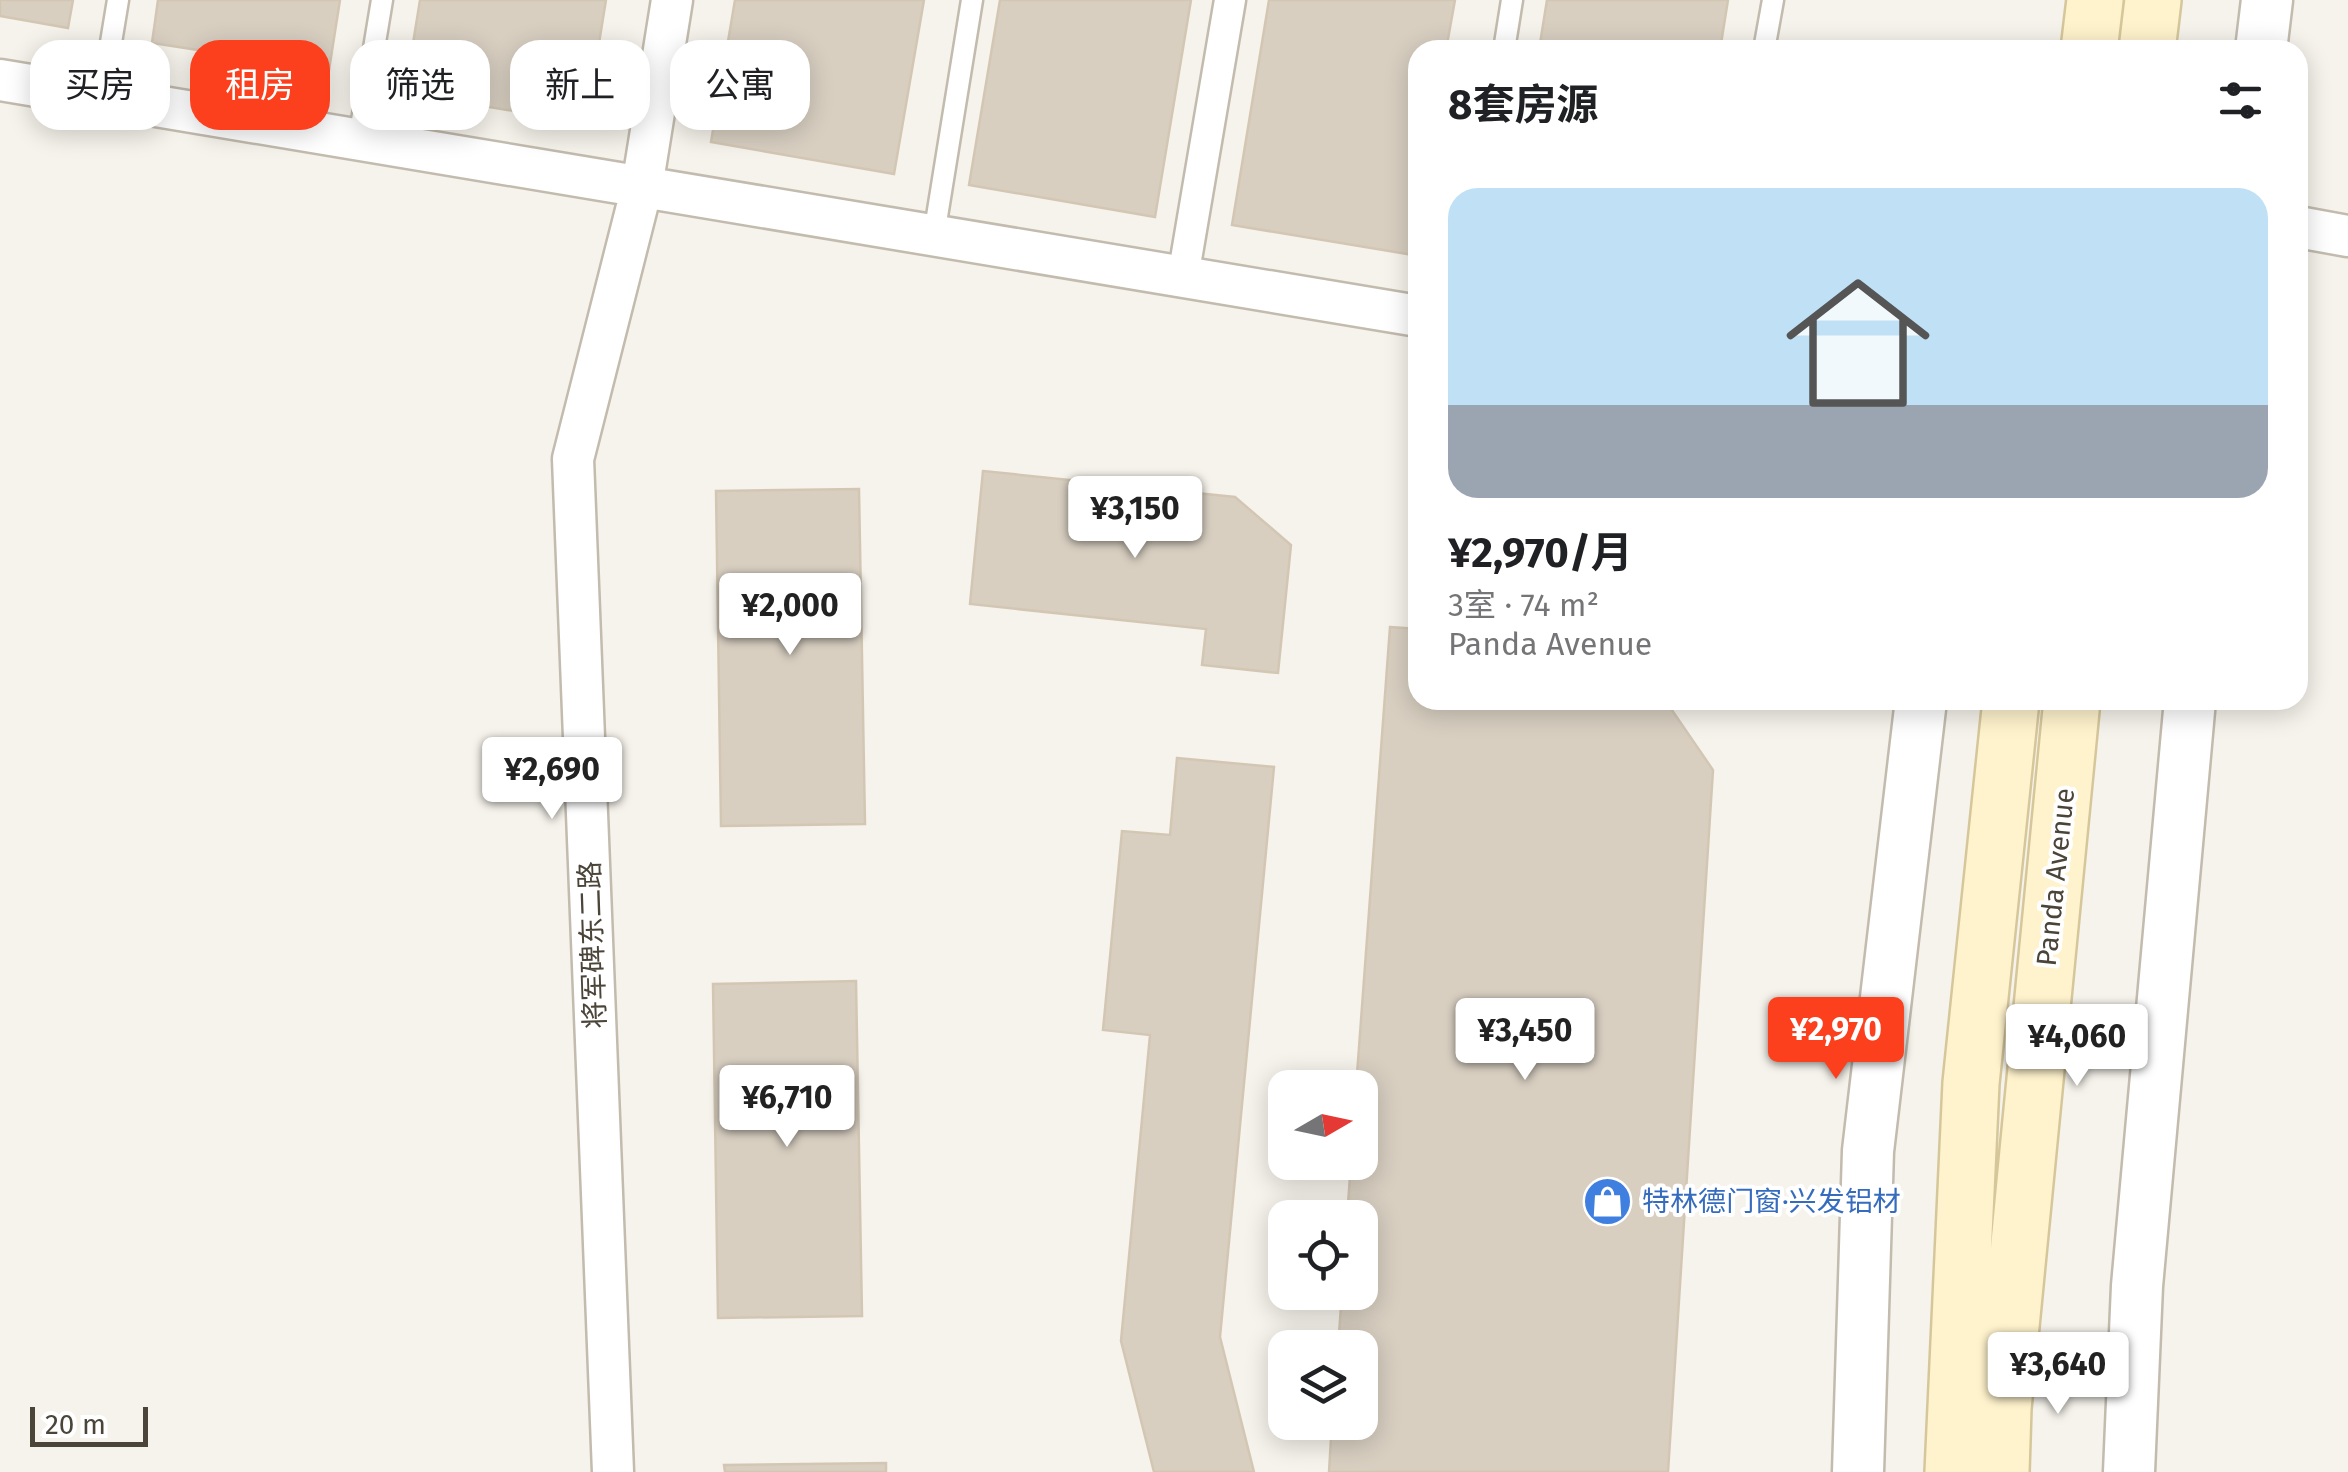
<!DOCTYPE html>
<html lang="zh">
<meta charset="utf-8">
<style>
body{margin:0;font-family:"Fira Sans","Noto Sans SC",sans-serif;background:#f6f6f6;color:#202124;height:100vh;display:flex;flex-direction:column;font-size:38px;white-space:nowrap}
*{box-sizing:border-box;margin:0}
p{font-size:32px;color:#757577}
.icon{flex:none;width:55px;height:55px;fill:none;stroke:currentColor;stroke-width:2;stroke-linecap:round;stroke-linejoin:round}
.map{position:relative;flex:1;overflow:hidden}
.details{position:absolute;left:1408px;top:40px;width:900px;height:670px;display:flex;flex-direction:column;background:#fff;border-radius:30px;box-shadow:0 5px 25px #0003}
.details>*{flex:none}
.guide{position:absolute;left:30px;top:40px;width:950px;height:90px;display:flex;gap:20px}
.needle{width:65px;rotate:81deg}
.tools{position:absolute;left:1268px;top:1070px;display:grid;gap:20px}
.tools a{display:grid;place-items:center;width:110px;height:110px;border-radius:20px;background:#fff;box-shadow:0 5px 25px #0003;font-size:50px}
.scale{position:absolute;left:30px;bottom:25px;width:118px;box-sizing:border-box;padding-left:10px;border:5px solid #4b4439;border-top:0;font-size:28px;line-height:35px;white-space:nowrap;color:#4b4439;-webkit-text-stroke:8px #fff;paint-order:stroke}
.price{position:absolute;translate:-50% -85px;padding:0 22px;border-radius:10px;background:#fff;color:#222;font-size:32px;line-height:65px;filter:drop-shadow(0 2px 5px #0008)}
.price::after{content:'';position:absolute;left:50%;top:60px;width:30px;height:22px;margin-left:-15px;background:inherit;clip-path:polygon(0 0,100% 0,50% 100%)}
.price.current{background:#fc3f1d;color:#fff}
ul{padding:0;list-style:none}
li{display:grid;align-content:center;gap:20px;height:530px;padding:0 40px}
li+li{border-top:2px solid #e0e0e0}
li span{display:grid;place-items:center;height:310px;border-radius:30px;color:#555}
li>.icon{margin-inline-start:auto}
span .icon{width:180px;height:180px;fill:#fffc;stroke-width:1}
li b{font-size:42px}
h2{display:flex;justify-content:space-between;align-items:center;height:120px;padding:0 40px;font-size:42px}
.chip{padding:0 35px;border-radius:30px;background:#fff;box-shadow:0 5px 25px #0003;font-size:35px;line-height:90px}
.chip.current{background:#fc3f1d;color:#fff}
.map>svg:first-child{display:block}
</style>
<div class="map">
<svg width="2348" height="1472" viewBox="0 0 2348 1472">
<rect width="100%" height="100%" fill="#f6f3ec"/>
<!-- building -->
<path fill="#d8cfc1" stroke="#d3c7b4" stroke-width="2.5" d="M0 0H73L68 28 0 16Z
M158 0H340L329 70 152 43Z
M420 0H606L586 123 405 93Z
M735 0H924L894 174 711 142Z
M1000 0H1191L1155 217 969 185Z
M1269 0H1455L1446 50H1418V228L1413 255 1232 225Z
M1547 0H1728L1720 50H1539Z
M983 471 1235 497 1291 545 1278 673 1202 665 1206 629 970 604Z
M859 489 865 824 721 826 716 491Z
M1390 627 1418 629V700H1665L1713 770 1668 1472H1329L1332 1422H1360V1348H1338L1342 1292H1360V1218H1347L1351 1162H1360V1088H1356Z
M1177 758 1274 767 1220 1337 1254 1472H1154L1121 1341 1150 1035 1103 1030 1122 831 1170 835Z
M856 981 862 1316 718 1318 713 984Z
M886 1463V1472H725L724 1465Z"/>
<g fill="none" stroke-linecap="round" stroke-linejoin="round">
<defs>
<path id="service" d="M1504 50 1512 0
M1764 50 1773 0
M102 97 118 0
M359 139 382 0
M934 235 972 0"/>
<path id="pedestrian" d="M1183 277 1230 0"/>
<path id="minor" d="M0 80 1418 316
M2298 227 2348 236
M613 1472 573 459 642 187 672 0"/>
<path id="tertiary" d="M2261 50 2267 0
M1858 1472 1868 1151 1921 700
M2129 1472 2137 1286 2190 700"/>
<path id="secondary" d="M2089 50 2095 0
M2147 50 2153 0
M1953 1472 1971 1083 2011 700
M2001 1472 2003 1408 2072 700"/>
</defs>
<!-- service casing -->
<use href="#service" stroke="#c2bbae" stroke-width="25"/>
<!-- pedestrian casing -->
<use href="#pedestrian" stroke="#c2bbae" stroke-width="35"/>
<!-- minor casing -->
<use href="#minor" stroke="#c2bbae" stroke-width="45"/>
<!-- tertiary casing -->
<use href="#tertiary" stroke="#c2bbae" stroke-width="55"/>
<!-- secondary casing -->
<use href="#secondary" stroke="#d6c79b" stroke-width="60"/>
<!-- service -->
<use href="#service" stroke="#fff" stroke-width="20"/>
<!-- pedestrian -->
<use href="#pedestrian" stroke="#fff" stroke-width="30"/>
<!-- minor -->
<use href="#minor" stroke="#fff" stroke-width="40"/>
<!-- tertiary -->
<use href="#tertiary" stroke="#fff" stroke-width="50"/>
<!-- secondary -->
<use href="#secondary" stroke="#fff3cd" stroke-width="55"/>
</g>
<!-- icons -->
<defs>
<symbol id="shop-disc" viewBox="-11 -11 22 22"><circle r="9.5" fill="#3f7fe0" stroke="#fff"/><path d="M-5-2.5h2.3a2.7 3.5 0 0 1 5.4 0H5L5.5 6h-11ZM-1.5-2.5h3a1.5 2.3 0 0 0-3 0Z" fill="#fff"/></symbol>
</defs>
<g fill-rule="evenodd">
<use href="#shop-disc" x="1580" y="1174" width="55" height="55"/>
</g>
<g text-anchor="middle" stroke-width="8" stroke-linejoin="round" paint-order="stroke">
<!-- street labels -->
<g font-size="28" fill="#4b4439" stroke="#fff">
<text transform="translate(2055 877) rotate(-84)" y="10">Panda Avenue</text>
<text transform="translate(592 945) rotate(-92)" y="10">将军碑东二路</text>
</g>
<!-- shop labels -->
<g font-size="28" fill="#366cbe" stroke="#fff" text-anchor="start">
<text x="1642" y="1211">特林德门窗·兴发铝材</text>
</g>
</g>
</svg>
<div class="tools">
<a><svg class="needle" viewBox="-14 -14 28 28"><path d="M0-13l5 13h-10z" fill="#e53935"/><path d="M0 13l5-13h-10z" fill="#757577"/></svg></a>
<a><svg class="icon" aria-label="locate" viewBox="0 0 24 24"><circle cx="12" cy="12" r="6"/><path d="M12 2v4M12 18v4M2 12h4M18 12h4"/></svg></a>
<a><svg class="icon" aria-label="layers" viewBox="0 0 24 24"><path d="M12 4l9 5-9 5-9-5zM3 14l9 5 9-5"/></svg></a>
</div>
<div class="scale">20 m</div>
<b class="price" style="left:1135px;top:561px">¥3,150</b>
<b class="price" style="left:790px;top:658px">¥2,000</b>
<b class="price" style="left:552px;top:822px">¥2,690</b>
<b class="price current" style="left:1836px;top:1082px">¥2,970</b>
<b class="price" style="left:1525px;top:1083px">¥3,450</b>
<b class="price" style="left:2077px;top:1089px">¥4,060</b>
<b class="price" style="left:787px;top:1150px">¥6,710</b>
<b class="price" style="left:2058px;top:1417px">¥3,640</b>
<div class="guide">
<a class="chip">买房</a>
<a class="chip current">租房</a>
<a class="chip">筛选</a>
<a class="chip">新上</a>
<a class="chip">公寓</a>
</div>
<section class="details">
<h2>8套房源<svg class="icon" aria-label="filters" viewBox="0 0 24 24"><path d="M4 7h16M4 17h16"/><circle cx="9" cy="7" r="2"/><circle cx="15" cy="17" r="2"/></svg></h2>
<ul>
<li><span style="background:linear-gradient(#bfe0f5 70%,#9aa5b1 0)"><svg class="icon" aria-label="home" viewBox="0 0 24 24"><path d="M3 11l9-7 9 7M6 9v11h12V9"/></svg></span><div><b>¥2,970/月</b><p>3室 · 74 m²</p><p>Panda Avenue</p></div></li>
</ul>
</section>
</div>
